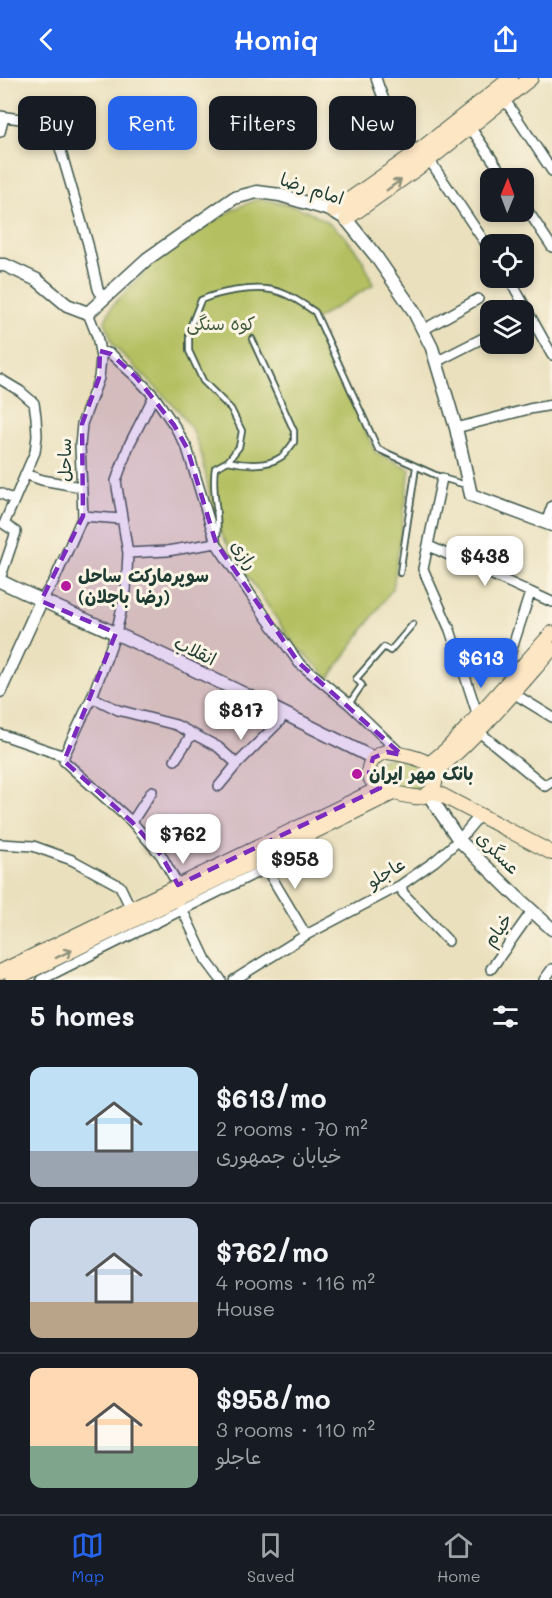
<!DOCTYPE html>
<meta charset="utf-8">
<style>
body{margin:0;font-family:Mali,"Playpen Sans Arabic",sans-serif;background:#20242c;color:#f1f3f6;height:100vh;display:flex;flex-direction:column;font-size:22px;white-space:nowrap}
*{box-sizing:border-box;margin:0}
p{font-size:20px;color:#9ea1a6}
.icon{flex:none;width:33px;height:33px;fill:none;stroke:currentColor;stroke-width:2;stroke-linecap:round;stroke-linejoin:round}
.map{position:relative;height:902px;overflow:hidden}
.sheet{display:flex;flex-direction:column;background:#171b24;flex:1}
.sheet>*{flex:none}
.banner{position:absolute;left:18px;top:18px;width:516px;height:54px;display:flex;gap:12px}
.needle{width:39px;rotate:1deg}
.buttons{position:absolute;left:480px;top:90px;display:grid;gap:12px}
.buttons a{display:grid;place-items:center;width:54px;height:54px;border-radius:12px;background:#171b24;box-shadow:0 3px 9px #0003;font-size:30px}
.price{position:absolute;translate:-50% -51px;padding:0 14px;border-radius:12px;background:#fff;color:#222;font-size:20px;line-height:39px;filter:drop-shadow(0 2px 3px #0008)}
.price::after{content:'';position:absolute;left:50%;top:36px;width:18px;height:14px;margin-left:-9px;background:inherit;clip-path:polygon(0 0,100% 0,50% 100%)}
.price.on{background:#2563eb;color:#fff}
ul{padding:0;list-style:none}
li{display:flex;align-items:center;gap:18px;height:150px;padding:0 30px}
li+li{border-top:2px solid #363941}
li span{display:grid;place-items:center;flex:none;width:168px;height:120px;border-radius:12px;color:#555}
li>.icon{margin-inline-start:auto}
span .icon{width:72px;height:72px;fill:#fffc;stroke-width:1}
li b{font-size:26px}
h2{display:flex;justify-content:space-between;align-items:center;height:72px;padding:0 30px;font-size:26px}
.tag{padding:0 21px;border-radius:12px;background:#171b24;box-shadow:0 3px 9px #0003;font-size:21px;line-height:54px}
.tag.on{background:#2563eb;color:#fff}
header{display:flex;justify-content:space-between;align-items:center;height:78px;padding:0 30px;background:#2563eb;color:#fff;font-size:27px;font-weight:600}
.tab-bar{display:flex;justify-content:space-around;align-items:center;height:84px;border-top:2px solid #363941;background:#171b24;font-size:16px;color:#9ea1a6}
.tab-bar a{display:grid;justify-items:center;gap:3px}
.tab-bar .on{color:#2563eb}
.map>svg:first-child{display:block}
</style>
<header><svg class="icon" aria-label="back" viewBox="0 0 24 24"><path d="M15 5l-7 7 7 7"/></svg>Homiq<svg class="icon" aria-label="share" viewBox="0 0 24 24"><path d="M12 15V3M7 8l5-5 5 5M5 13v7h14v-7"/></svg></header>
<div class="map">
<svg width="552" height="902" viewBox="0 0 552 902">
<rect width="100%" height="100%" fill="#fcf5e5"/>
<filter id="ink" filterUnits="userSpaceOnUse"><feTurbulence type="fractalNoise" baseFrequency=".0167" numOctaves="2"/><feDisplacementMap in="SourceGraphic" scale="12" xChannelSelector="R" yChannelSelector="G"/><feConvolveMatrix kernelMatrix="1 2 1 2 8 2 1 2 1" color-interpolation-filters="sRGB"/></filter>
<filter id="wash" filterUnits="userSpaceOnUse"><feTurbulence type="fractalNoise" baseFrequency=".008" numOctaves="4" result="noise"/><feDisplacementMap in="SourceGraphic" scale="24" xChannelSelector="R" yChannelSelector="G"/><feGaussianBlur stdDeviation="1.35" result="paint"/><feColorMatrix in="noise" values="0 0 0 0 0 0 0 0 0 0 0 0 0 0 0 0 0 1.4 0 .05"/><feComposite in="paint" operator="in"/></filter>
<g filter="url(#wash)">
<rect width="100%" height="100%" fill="#eae0bd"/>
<!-- green -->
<path fill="#b3bf61" stroke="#697e4a" stroke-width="1.5" d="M258 121C296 126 327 136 351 166 355 171 359 176 362 181 367 189 370 199 373 207L313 243 376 375 410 391 393 510 329 600 292 564 229 470 214 441 202 378 193 353 179 333 113 267 105 243 112 228 164 174 234 131Z
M391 679 428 691 430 706 417 715 376 702 374 687 376 683Z"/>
</g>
<g filter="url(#ink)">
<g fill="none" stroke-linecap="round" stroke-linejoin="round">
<defs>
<path id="service" d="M228 383C243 387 267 389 281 379 286 376 290 369 294 364V353L252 261
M217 459C220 436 211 413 215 390L228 383 239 369 242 353 231 331 203 303 189 273V252L201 222C219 214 253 208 272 212 286 214 303 226 315 234L378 371 442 400 466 407
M400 495 416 389
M349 626 362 607 356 601 384 569 390 573 413 546"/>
<path id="minor" d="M376 0C385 30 399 49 416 75
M505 22 552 93
M0 38 53 46 88 166 98 211 103 221
M470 49 505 100
M0 54 4 39
M426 77 490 172
M524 127 552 169
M509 200 552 277
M423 252 478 221
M100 273 111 276 136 299 154 318 174 347 187 370 216 465 263 535 299 585 349 626 400 675
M436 284 485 259
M0 301 20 313 34 325 36 339 37 358 35 374 4 446 16 454 0 501
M154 318 129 367 116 403 128 475 167 473 216 465
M456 350 529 331 552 327
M25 396 42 402 81 409
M442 400 423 491 450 552 478 638
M0 415 14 422
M83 438 121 441
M546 445 552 428
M429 468 552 524
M128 475 126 513 116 555 92 619 64 678V683L132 744 161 777 178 807
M41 523 54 503 83 438 80 368 82 346 99 300 101 280 97 258 88 235
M516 595 508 583 530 515
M513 615 552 639
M92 619 118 632 176 647 218 669 237 686
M478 653 545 708 552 703
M0 656 64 678
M175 682 192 656
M219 708 237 686 279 644 285 635
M132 744 152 713
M0 766 33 768 72 782 120 808 131 831
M263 785 306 857
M401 807 403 815 448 863
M181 829 206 882 221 902
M491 891 532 833
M41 902C115 864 191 828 266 790
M234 902 306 857 401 807 435 783 459 762 480 737
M544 902 552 891"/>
<path id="tertiary" d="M0 187H5L37 202 67 227 88 235 147 181 234 120 257 114 280 117 333 133 346 141 375 177 413 232 432 270 456 350 471 417 552 447
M0 503C39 522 78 538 117 556 203 595 288 637 373 680
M0 613 41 523
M428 716 459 762 517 819 552 851"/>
<path id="secondary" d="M333 133 421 71 511 0
M346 141 429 82 531 0
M387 674C397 675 423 680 430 687 443 700 432 721 415 719 406 718 383 713 376 707 361 695 371 676 387 674Z
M429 686 446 672 465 652 552 555
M435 694C478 658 515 613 552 571
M432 712 552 775
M0 894 380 710
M12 902 395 714"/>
</defs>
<!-- service casing -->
<use href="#service" stroke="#3d5549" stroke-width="8"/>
<!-- minor casing -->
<use href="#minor" stroke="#3d5549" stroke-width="12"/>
<!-- tertiary casing -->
<use href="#tertiary" stroke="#3d5549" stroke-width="15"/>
<!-- secondary casing -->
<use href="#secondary" stroke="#3d5549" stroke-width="16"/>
<!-- service -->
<use href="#service" stroke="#fff" stroke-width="4.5"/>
<!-- minor -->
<use href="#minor" stroke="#fff" stroke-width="9"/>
<!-- tertiary -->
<use href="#tertiary" stroke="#fff" stroke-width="12"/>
<!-- secondary -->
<use href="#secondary" stroke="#fce6c4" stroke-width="14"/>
</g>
<!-- one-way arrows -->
<defs><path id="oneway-shaft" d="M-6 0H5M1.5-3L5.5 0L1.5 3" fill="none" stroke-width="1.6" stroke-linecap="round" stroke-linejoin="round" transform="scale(1.5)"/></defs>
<g stroke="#8e927c">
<use href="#oneway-shaft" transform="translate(394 107) rotate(-36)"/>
<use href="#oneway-shaft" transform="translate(64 876) rotate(-26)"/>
</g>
</g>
<!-- marked area -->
<path fill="#7b2cbf" fill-opacity="0.2" stroke="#7b2cbf" stroke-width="4.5" stroke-dasharray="12 8" stroke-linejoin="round" d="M100 273 111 276 136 299 174 347 187 370 216 465 299 585 402 677 387 674 373 680 369 695 380 710 178 807 161 777 132 744 64 683 116 555 41 523 83 438 82 346 99 300Z"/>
<!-- markers -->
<g fill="#b5179e" stroke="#fcf5e5" stroke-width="2">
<circle cx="66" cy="508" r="6"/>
<circle cx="357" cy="696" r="6"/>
</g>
<g text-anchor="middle" stroke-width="6" stroke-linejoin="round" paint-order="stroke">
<!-- street labels -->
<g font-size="18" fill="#1f3d34" stroke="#fcf5e5">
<text transform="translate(312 111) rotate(18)" y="6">امام رضا</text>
<text transform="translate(65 382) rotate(-90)" y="6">ساحل</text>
<text transform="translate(244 477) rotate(56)" y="6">رازی</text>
<text transform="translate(195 573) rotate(26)" y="6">انقلاب</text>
<text transform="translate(498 775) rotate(45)" y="6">عسگری</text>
<text transform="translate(386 795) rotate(-31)" y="6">عاجلو</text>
<text transform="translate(498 852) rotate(-54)" y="6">خیام</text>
</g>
<!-- park labels -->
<g font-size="18" fill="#445e3f" stroke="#fcf5e5">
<text x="221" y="252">کوه سنگی</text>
</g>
<!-- poi labels -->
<g font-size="18" font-weight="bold" fill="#1f3d34" stroke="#fcf5e5" text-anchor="start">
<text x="78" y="504">سوپرمارکت ساحل<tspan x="78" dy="21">(رضا باجلان)</tspan></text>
<text x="369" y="702">بانک مهر ایران</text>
</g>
</g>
</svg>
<div class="buttons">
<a><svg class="needle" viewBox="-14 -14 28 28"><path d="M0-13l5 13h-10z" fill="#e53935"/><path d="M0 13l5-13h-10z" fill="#9ea1a6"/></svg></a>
<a><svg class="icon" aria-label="locate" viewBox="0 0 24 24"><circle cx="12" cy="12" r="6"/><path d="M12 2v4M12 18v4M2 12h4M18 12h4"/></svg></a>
<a><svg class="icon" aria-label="layers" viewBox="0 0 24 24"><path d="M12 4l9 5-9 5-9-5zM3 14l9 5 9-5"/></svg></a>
</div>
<b class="price" style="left:485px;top:509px">$438</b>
<b class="price on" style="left:481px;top:611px">$613</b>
<b class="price" style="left:241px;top:663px">$817</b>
<b class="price" style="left:183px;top:787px">$762</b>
<b class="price" style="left:295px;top:812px">$958</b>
<div class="banner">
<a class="tag">Buy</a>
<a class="tag on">Rent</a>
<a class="tag">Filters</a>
<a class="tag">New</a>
</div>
</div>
<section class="sheet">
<h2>5 homes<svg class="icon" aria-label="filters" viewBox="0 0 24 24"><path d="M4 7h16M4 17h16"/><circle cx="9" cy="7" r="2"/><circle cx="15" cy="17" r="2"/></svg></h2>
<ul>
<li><span style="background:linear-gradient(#bfe0f5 70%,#9aa5b1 0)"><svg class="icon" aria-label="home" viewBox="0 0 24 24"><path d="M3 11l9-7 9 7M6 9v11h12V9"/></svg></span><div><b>$613/mo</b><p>2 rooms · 70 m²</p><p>خیابان جمهوری</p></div></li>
<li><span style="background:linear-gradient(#c9d6e8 70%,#b9a48a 0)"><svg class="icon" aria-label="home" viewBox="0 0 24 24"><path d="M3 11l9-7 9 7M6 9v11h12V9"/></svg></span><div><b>$762/mo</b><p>4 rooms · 116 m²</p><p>House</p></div></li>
<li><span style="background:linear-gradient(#ffd9b3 65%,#7fa58c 0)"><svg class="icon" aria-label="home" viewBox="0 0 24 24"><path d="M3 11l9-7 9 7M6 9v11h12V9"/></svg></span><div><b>$958/mo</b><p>3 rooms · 110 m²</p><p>عاجلو</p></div></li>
</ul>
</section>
<nav class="tab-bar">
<a class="on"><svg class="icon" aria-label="map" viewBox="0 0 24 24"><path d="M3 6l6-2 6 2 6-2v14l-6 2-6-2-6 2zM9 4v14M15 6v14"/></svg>Map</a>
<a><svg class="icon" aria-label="saved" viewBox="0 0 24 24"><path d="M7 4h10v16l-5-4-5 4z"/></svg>Saved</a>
<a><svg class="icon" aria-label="home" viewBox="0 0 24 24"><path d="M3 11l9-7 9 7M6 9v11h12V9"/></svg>Home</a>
</nav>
